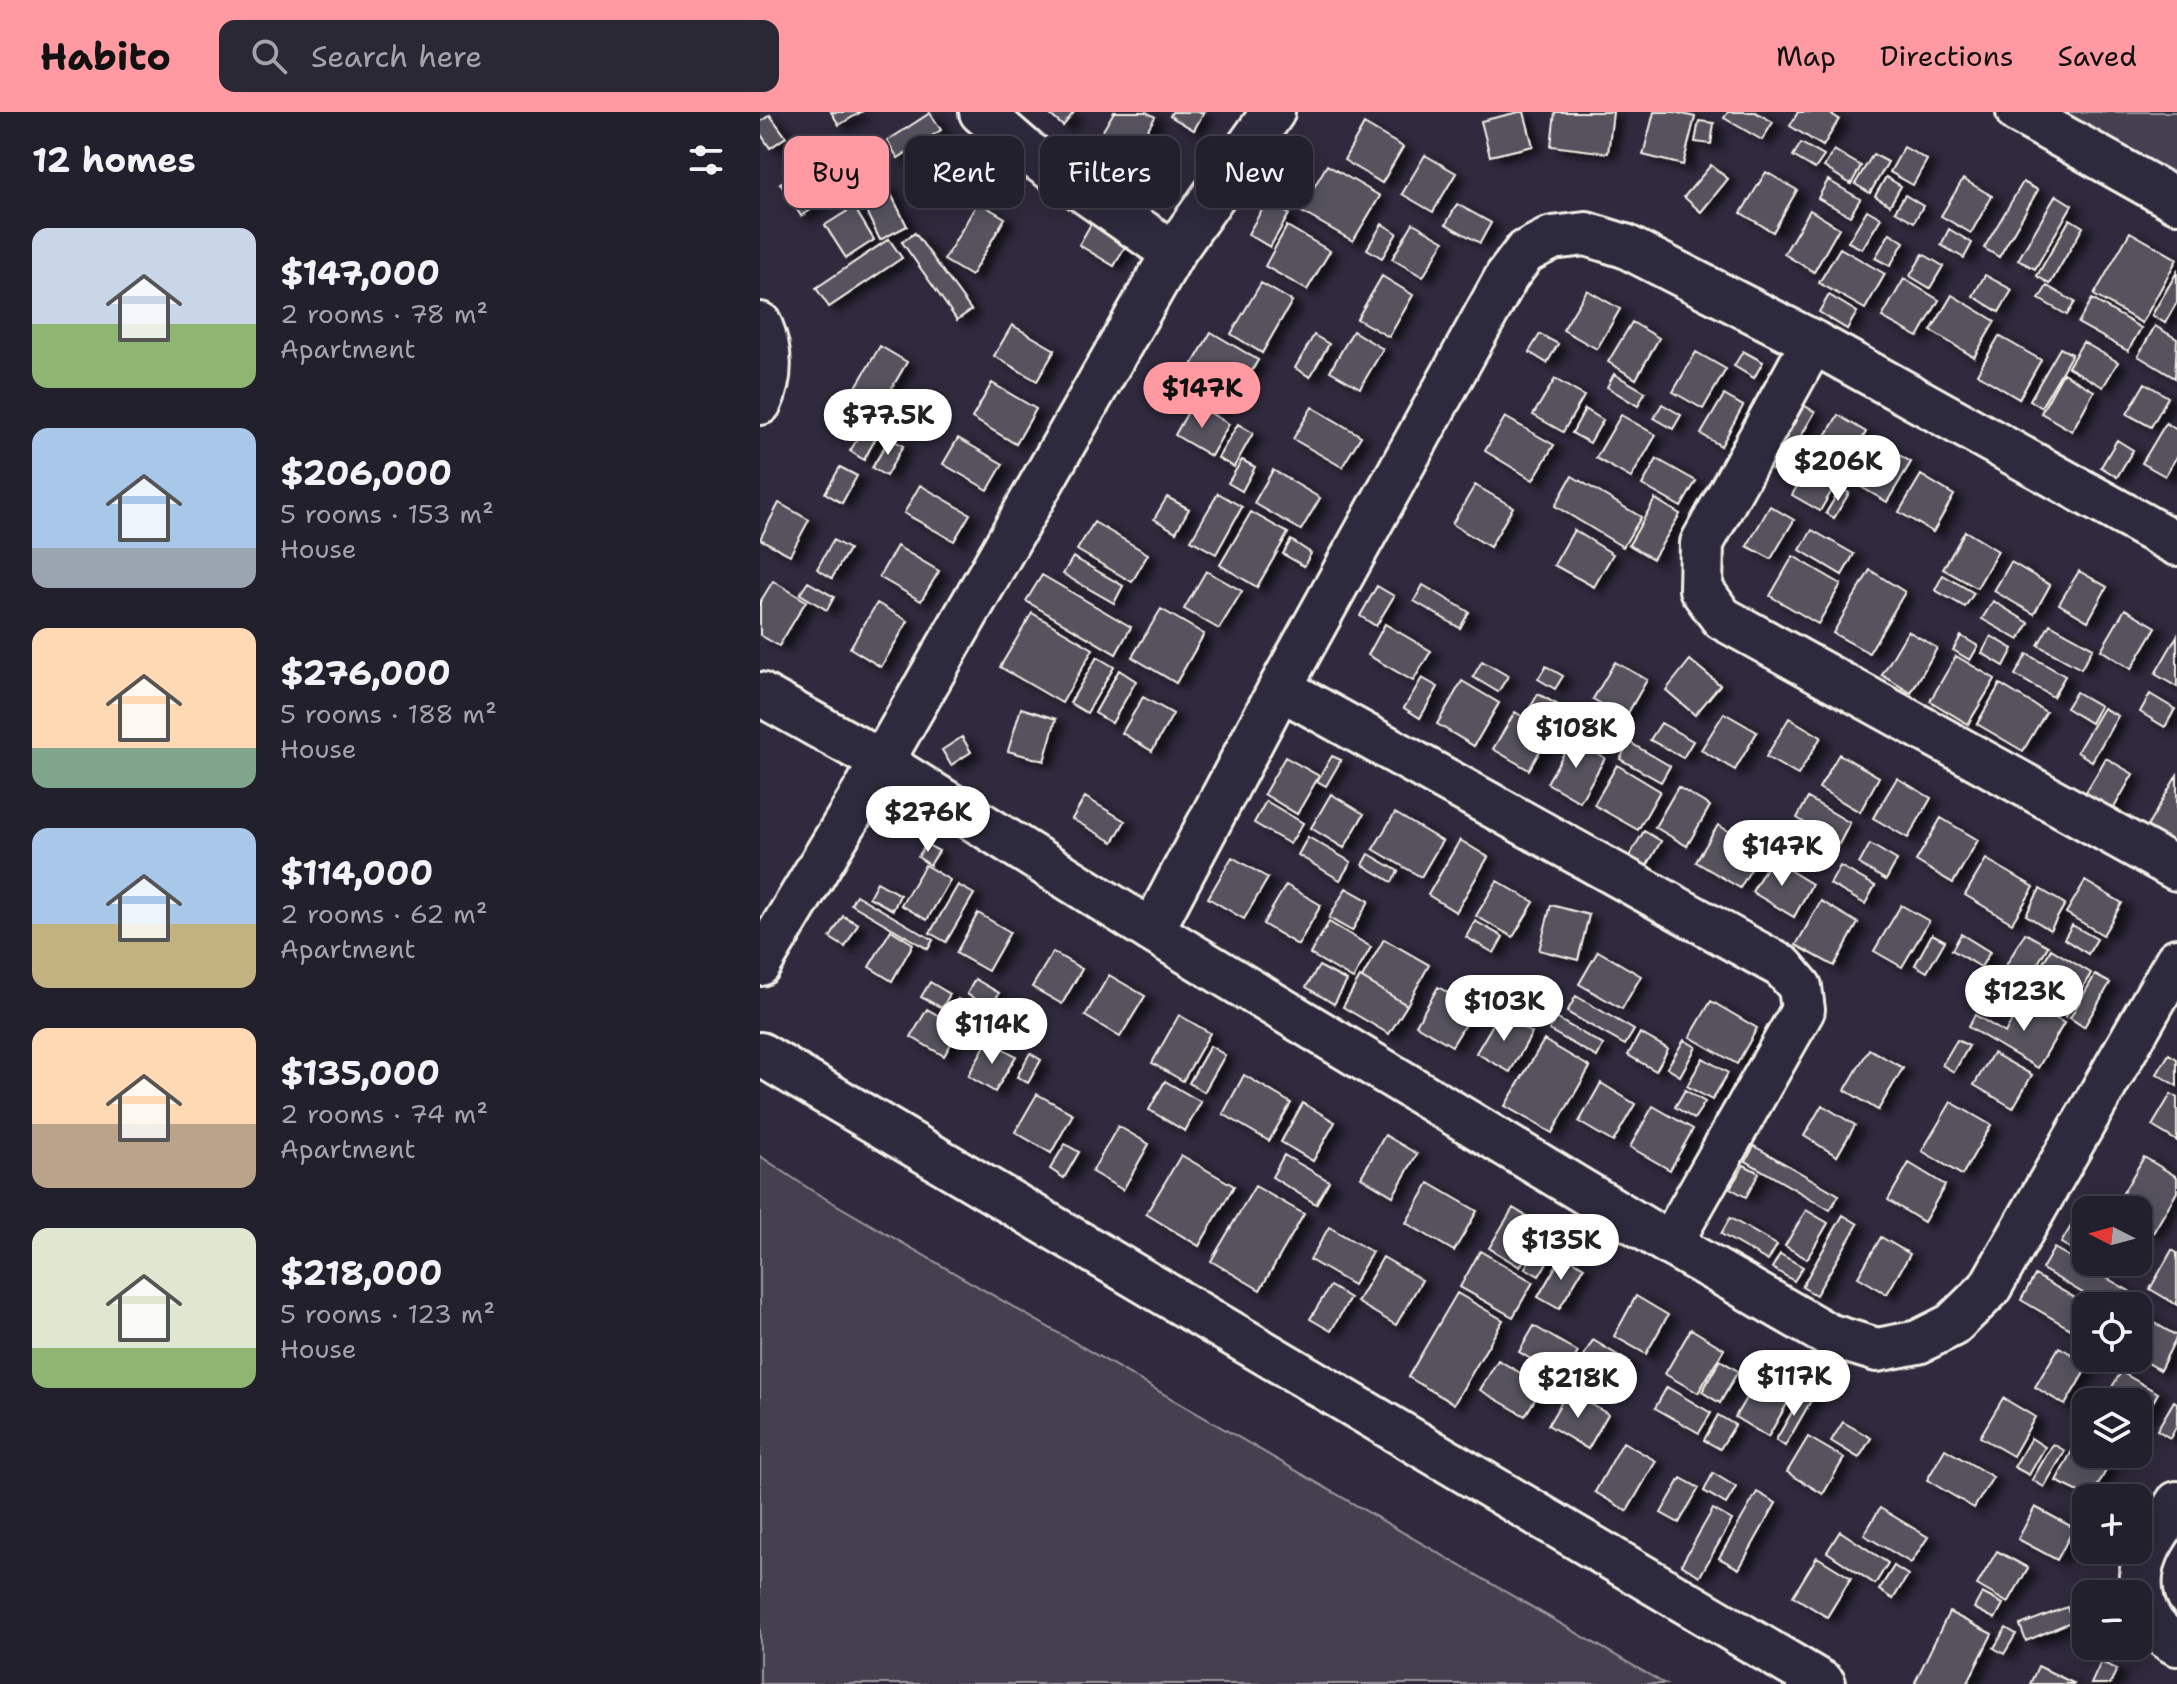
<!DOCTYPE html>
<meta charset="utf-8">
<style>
body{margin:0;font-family:"Shantell Sans",sans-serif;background:#2b2836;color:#f1f3f6;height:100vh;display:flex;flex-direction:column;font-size:30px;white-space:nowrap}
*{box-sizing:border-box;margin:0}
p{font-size:26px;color:#a3a3aa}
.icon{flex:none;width:44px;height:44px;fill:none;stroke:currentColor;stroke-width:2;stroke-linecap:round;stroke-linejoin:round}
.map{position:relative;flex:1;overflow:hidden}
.panel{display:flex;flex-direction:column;background:#23202e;width:760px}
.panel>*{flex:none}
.banner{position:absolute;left:24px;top:24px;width:760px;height:72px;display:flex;gap:16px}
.needle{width:52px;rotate:276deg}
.tools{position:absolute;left:1312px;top:1084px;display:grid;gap:16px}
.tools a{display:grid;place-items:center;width:80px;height:80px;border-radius:16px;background:#23202e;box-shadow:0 4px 20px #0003,0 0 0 2px #403e4a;font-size:40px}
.price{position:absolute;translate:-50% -68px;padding:0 18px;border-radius:28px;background:#fff;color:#222;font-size:26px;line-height:52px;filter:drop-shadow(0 2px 4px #0008)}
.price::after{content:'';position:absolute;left:50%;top:48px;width:24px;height:18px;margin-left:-12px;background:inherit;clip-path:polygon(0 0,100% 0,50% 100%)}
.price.on{background:#ff9aa2;color:#111}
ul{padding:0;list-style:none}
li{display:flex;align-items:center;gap:24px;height:200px;padding:0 32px}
li span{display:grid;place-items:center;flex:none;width:224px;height:160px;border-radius:16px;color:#555}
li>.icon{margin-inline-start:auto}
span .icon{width:96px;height:96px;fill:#fffc;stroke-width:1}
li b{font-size:34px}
h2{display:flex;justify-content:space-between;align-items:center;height:96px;padding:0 32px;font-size:34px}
.pill{padding:0 28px;border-radius:16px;background:#23202e;box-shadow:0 4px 20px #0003,0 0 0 2px #403e4a;font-size:28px;line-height:72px}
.pill.on{background:#ff9aa2;color:#111}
header{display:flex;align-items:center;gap:48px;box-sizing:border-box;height:112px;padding:0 40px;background:#ff9aa2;color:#111}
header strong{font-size:38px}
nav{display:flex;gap:44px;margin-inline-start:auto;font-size:28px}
.search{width:560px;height:72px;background:#2b2836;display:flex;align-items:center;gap:20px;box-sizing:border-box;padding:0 28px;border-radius:16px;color:#a3a3aa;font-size:30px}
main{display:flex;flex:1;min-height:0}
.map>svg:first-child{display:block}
</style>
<header>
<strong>Habito</strong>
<div class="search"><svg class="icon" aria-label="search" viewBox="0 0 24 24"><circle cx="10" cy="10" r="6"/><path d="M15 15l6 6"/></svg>Search here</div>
<nav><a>Map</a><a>Directions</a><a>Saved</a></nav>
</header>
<main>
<section class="panel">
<h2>12 homes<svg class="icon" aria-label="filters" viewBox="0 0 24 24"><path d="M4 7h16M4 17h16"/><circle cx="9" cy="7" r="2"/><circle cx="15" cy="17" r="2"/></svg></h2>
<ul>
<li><span style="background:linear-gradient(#c9d6e8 60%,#8fb573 0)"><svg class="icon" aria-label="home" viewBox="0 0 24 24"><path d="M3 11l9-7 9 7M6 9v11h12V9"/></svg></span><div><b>$147,000</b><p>2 rooms · 78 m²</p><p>Apartment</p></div></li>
<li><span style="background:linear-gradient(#a9c7e8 75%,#9aa5b1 0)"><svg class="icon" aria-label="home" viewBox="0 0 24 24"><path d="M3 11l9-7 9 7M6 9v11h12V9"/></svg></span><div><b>$206,000</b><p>5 rooms · 153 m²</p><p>House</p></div></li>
<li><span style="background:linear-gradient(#ffd9b3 75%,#7fa58c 0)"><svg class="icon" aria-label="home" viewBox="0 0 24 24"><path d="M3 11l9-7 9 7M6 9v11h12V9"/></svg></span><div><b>$276,000</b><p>5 rooms · 188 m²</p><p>House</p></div></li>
<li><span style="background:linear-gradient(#a9c7e8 60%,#c2b280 0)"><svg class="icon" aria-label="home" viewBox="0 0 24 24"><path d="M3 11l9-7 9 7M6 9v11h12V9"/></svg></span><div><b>$114,000</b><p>2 rooms · 62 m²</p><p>Apartment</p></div></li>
<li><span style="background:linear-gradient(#ffd9b3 60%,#b9a48a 0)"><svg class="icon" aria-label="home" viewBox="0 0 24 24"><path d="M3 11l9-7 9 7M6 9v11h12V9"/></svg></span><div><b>$135,000</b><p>2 rooms · 74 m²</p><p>Apartment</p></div></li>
<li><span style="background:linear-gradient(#dfe7d0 75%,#8fb573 0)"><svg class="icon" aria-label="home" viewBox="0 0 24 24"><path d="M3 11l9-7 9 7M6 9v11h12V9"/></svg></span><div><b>$218,000</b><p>5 rooms · 123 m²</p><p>House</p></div></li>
</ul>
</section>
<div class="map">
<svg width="1417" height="1572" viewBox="0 0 1417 1572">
<defs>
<filter id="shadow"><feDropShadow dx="9" dy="5" stdDeviation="4" flood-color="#0009"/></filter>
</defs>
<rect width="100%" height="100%" fill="#2f2a3d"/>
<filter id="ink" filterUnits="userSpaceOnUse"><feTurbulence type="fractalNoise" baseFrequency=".0125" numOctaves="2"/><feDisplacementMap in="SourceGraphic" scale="16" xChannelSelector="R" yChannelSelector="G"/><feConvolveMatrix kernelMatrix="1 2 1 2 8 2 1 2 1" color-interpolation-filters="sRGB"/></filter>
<g filter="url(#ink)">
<!-- green -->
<path fill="#454050" stroke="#9c989c" stroke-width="2" d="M1287 0H1417V75Z
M0 1044 51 1078 905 1572H0Z"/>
<!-- building -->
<path fill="#56525f" stroke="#f4f1e8" stroke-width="2" filter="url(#shadow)" d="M71 0H101L79 13Z
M287 0H314L303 14Z
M354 0H386L395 5 368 51 335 32Z
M412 0H444L434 18 410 4Z
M759 0H764L773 34 730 44 721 9Z
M795 0H853L848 41 791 34Z
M894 0H914L935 5 923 53 883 43Z
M968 0H995L1013 10 1002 28 964 6Z
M1038 0H1068L1079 7 1063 34 1030 14Z
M170 1 181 18 138 46 127 29Z
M10 3 26 25 10 36 0 21V10Z
M939 9 954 11 951 32 935 30Z
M604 12 643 35 622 71 584 48Z
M1041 31 1064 44 1055 57 1033 44Z
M1144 35 1167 48 1153 73 1130 60Z
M1074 38 1101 54 1091 72 1064 55Z
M1113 42 1128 50 1110 81 1095 72Z
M665 43 696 61 673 100 642 82Z
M567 53 620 84 593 129 540 99Z
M951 53 968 67 941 100 924 85Z
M50 54 70 86 41 104 20 71Z
M1006 60 1037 78 1013 120 981 101Z
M1126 65 1141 74 1130 93 1115 84Z
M1203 67 1232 84 1211 121 1181 104Z
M1068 68 1100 87 1090 104 1058 86Z
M1263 70 1278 78 1239 145 1224 136Z
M126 72 147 114 120 128 99 85Z
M1145 83 1163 94 1154 110 1135 99Z
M1296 83 1312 93 1275 157 1258 148Z
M507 89 529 102 510 135 488 122Z
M218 90 245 106 211 164 184 148Z
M697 92 731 111 720 131 686 112Z
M94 95 114 128 86 146 65 113Z
M1050 98 1079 116 1054 160 1024 142Z
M1107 98 1121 106 1102 137 1088 130Z
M336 103 372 123 354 154 319 133Z
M1310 107 1323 115 1290 172 1277 164Z
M653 111 684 129 663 165 632 147Z
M622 112 637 121 622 146 607 137Z
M527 114 570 139 547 178 505 154Z
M1189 117 1212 131 1204 146 1181 133Z
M1370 120 1417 147 1382 211 1334 183Z
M155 121 211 198 197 208 142 130Z
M1130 121 1144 130 1130 154 1115 146Z
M129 127 142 146 69 195 56 176Z
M1080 136 1125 162 1105 197 1059 171Z
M1163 142 1183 154 1170 176 1150 164Z
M1417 160V190L1405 211 1392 203Z
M1225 163 1252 178 1239 200 1213 184Z
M622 164 653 183 629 225 597 207Z
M1144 167 1179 188 1158 225 1122 205Z
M501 171 532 189 502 241 471 222Z
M1287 174 1315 190 1307 203 1279 187Z
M827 178 860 197 837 237 803 218Z
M1069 183 1097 200 1087 217 1059 200Z
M1192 183 1235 209 1214 245 1171 219Z
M1332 187 1381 216 1368 239 1318 211Z
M872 210 899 226 876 267 848 250Z
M252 213 295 238 277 269 234 244Z
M1395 214 1417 227 1415 266 1378 244Z
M593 219 623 237 600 276 570 259Z
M451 220 498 248 478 283 431 255Z
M780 222 798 232 787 251 769 240Z
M554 223 569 232 550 265 535 256Z
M1239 224 1281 248 1259 287 1217 262Z
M1323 230 1358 250 1343 275 1308 255Z
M120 234 147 250 123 291 96 275Z
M1300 236 1312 242 1281 295 1270 288Z
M983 239 1003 250 994 266 974 254Z
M936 240 966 257 943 297 913 280Z
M1303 261 1334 279 1312 319 1281 301Z
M854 262 885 280 878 294 847 275Z
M795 267 824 284 803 320 773 303Z
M445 268 470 282 462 296 437 282Z
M232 271 276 297 256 332 212 306Z
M1385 271 1408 285 1391 315 1367 302Z
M964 283 983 294 961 334 941 322Z
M1037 289 1055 300 1019 362 1001 351Z
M433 291 469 312 451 344 415 323Z
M902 292 921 303 913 317 894 306Z
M552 295 601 324 582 355 533 327Z
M825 297 843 308 830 331 812 321Z
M861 303 896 323 871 366 836 346Z
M1078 303 1106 320 1060 399 1032 383Z
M745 305 794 333 773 368 725 339Z
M1406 311 1417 318V344L1405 364 1382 351Z
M478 312 493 321 474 355 458 346Z
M105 315 118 322 104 348 90 339Z
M130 326 143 334 126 364 112 356Z
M198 326 243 352 228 378 183 352Z
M1112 327 1151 350 1127 390 1089 368Z
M1357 328 1373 338 1357 365 1341 355Z
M897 347 936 369 921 395 882 373Z
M482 348 495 355 482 379 468 371Z
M80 355 97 364 82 391 65 381Z
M513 358 560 386 541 418 494 391Z
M1161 363 1194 383 1173 420 1139 400Z
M812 364 881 405 863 435 795 394Z
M160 373 210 402 194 429 144 401Z
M715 373 753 395 730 435 692 412Z
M1081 376 1089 381 1074 406 1066 401Z
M458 381 482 395 456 442 431 428Z
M407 385 429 397 416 420 394 407Z
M895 387 920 402 893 447 869 433Z
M19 391 49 408 30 443 0 427Z
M1010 394 1034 408 1011 447 987 434Z
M491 400 528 421 497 475 460 453Z
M334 410 388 442 372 470 317 438Z
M814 418 853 442 834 475 794 453Z
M1052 418 1094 442 1082 463 1040 438Z
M1205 419 1238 439 1217 476 1183 457Z
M73 428 89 437 72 466 57 457Z
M531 428 551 441 544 454 523 442Z
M137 434 179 459 161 489 119 465Z
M1033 444 1081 472 1058 512 1010 484Z
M313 445 363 474 354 491 303 462Z
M1251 450 1290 473 1274 502 1234 479Z
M1110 458 1145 480 1109 541 1073 521Z
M446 459 482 479 459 517 424 497Z
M1319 459 1347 475 1328 509 1299 492Z
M282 463 371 515 356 542 266 489Z
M1183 463 1214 481 1205 495 1175 478Z
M13 469 46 489 19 534 0 523V490Z
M48 470 74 485 67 498 40 482Z
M663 473 709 500 700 516 654 489Z
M617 474 634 484 616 514 600 504Z
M1233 489 1269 511 1259 528 1222 507Z
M117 491 148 509 121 555 90 536Z
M401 497 444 522 416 571 372 545Z
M1365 497 1396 515 1371 557 1341 538Z
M272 501 333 537 302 591 240 555Z
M625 512 671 539 653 569 608 543Z
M1290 512 1333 536 1321 557 1278 533Z
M1148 519 1177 536 1151 581 1122 563Z
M1201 524 1218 534 1210 548 1193 538Z
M1231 524 1253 537 1244 554 1222 541Z
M1417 524V575L1395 562Z
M1267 542 1305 564 1293 585 1255 563Z
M1196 544 1235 567 1208 612 1170 589Z
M337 545 354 555 327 601 310 591Z
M930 548 960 573 935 603 906 578Z
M722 549 748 564 738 580 713 565Z
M855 550 887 568 865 606 833 587Z
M786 554 803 564 795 577 778 567Z
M359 558 376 569 352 611 335 601Z
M662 566 678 575 660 606 644 596Z
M702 569 739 591 714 634 677 612Z
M1240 572 1286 600 1263 639 1217 612Z
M1316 580 1340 594 1331 611 1306 596Z
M778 582 798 593 790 608 770 596Z
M1390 582 1415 597 1405 615 1380 600Z
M383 585 413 602 392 639 362 621Z
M261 596 296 607 284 649 248 639Z
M1343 596 1358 604 1332 649 1317 640Z
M755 600 790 621 769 658 733 637Z
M964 601 997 620 975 658 941 638Z
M1029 606 1061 625 1038 663 1006 645Z
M901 611 933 629 923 646 890 628Z
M202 625 211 640 191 653 182 638Z
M812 627 845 646 820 690 787 671Z
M869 630 910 654 901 670 860 647Z
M1079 642 1119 665 1100 700 1059 676Z
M572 644 581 648 566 674 557 669Z
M525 645 559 664 537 702 504 682Z
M1346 646 1373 662 1351 701 1323 685Z
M857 653 900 679 878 718 834 693Z
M1417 663V740L1379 729Z
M1137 666 1171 686 1148 726 1113 706Z
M918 675 950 694 927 734 895 715Z
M571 682 604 702 584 736 551 716Z
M325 685 365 709 353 730 312 707Z
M1048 686 1090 711 1079 732 1037 706Z
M506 689 543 711 530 732 494 711Z
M635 701 682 729 661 765 613 737Z
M1181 706 1218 728 1193 771 1156 749Z
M958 713 1002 738 980 776 936 750Z
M884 719 901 729 885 757 868 746Z
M548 725 591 750 580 768 538 743Z
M700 728 728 745 696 800 668 783Z
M1042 731 1057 739 1049 754 1034 745Z
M166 732 179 739 170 753 158 745Z
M1110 732 1137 748 1126 768 1099 752Z
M609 742 638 759 632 770 603 753Z
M472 745 508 766 484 807 448 786Z
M1011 747 1052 772 1034 805 992 780Z
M1226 747 1274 775 1252 811 1205 783Z
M165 753 190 768 167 808 141 793Z
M1080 754 1115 774 1105 792 1070 772Z
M737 769 774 790 753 825 716 804Z
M1325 769 1362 791 1343 823 1306 801Z
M117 770 140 783 133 798 109 785Z
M198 773 214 782 186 830 170 821Z
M526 773 561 793 538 833 503 812Z
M586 776 609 789 592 819 569 806Z
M1280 777 1305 792 1290 818 1266 803Z
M96 783 173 828 168 837 91 792Z
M1061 789 1098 811 1074 854 1036 833Z
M791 793 829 803 818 848 779 838Z
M1141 793 1169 809 1142 855 1114 839Z
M218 801 250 820 228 859 196 841Z
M83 804 98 812 85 835 70 826Z
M715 809 743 825 734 841 706 825Z
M569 810 611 835 593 867 550 842Z
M1312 813 1337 827 1328 842 1304 827Z
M131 818 153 832 132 869 109 855Z
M1265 821 1288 834 1268 868 1245 855Z
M1172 822 1185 829 1167 860 1155 853Z
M1201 822 1230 840 1221 855 1192 838Z
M624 827 669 853 647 893 602 866Z
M1291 837 1331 861 1306 905 1266 881Z
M838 839 881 864 862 897 819 872Z
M293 840 322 857 302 892 272 875Z
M559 854 587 869 574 892 546 875Z
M349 863 385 884 360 925 325 904Z
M1335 863 1350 871 1324 915 1310 906Z
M600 865 647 893 629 922 583 895Z
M215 867 239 881 231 896 207 882Z
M170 870 190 882 182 896 161 885Z
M678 875 715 896 692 934 656 913Z
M816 884 874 918 865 933 807 900Z
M198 887 225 903 217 916 190 901Z
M1264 887 1304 911 1278 956 1208 915 1215 903 1245 921Z
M951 889 997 916 977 952 930 925Z
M167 897 200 916 184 944 151 925Z
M739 902 772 921 750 960 716 941Z
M419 903 450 921 423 969 392 951Z
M796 906 843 933 837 945 789 918Z
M880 921 908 937 896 959 868 943Z
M228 928 256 944 235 980 208 964Z
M784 928 830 955 792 1021 745 994Z
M924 928 936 935 920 964 907 956Z
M1197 928 1209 934 1194 960 1182 953Z
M450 934 465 943 444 980 429 971Z
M1109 937 1143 956 1118 998 1085 978Z
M270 941 281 948 268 971 257 965Z
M1233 941 1272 963 1253 996 1214 973Z
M1409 942 1417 947V974L1397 962Z
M943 946 968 961 952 988 927 974Z
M484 963 531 991 509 1029 463 1002Z
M405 969 441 990 425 1019 389 998Z
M841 971 875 992 853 1030 819 1010Z
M925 978 945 990 934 1007 915 995Z
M277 982 313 1002 291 1041 255 1020Z
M1411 982 1417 985V1029L1392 1014Z
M1191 990 1231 1013 1202 1063 1162 1039Z
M543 991 575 1010 553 1049 521 1030Z
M1062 993 1095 1013 1077 1044 1044 1024Z
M893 994 933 1017 910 1058 870 1035Z
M358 1014 389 1032 363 1078 332 1060Z
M625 1023 657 1042 633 1084 601 1065Z
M305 1032 319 1040 304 1066 290 1057Z
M994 1034 1079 1083 1070 1098 986 1049Z
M421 1043 474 1074 439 1134 386 1102Z
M524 1043 569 1069 556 1092 512 1065Z
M1384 1045 1417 1065V1080L1393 1121 1378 1113V1098H1353Z
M1149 1051 1185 1073 1164 1110 1128 1088Z
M984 1053 999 1061 986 1085 970 1076Z
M669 1071 717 1099 694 1139 646 1111Z
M495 1074 544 1102 500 1178 451 1149Z
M753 1096 783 1114 760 1155 729 1136Z
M1046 1098 1068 1111 1047 1147 1025 1134Z
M1320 1099 1326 1103V1133L1320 1142 1301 1131Z
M1083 1103 1098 1112 1056 1183 1042 1175Z
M970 1106 1017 1133 1008 1149 961 1122Z
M793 1109 807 1117 779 1164 765 1156Z
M569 1115 612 1140 593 1173 550 1148Z
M1121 1125 1150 1142 1127 1182 1098 1165Z
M1294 1136 1371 1180 1363 1194H1345L1282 1157Z
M1412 1138 1417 1141V1193L1390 1177Z
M720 1139 773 1170 753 1205 700 1175Z
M803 1142 824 1155 799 1197 778 1185Z
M1020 1142 1043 1155 1034 1169 1012 1156Z
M623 1145 662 1168 636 1213 597 1190Z
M1275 1163 1329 1194H1326V1226L1261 1188Z
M570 1174 590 1186 571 1219 550 1207Z
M697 1181 743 1208 694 1292 648 1265Z
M876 1184 908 1203 886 1242 854 1224Z
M1382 1204 1417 1224 1400 1258 1378 1245V1212Z
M774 1214 818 1240 803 1266 759 1240Z
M931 1217 964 1237 938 1281 905 1262Z
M833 1228 869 1250 857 1271 820 1250Z
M1299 1235 1329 1252 1305 1293 1275 1275Z
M738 1248 783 1274 765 1304 720 1278Z
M960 1248 978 1259 960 1291 942 1280Z
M1361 1260 1398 1281 1378 1316V1290H1343Z
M999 1264 1032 1283 1008 1325 975 1305Z
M907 1275 951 1301 939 1321 895 1296Z
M808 1279 848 1302 828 1337 788 1313Z
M1044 1279 1053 1285 1025 1334 1016 1328Z
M1243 1286 1275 1305 1253 1344 1220 1325Z
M1414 1289 1417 1291V1313L1410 1326 1397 1318Z
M958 1303 975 1313 960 1337 944 1328Z
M1083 1310 1111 1326 1099 1346 1071 1329Z
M1048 1325 1084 1346 1063 1382 1027 1360Z
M1271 1326 1285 1335 1269 1363 1254 1355Z
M863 1330 896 1349 867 1399 835 1380Z
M1293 1332 1305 1339 1284 1375 1272 1368Z
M1314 1335 1349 1353 1331 1386 1296 1369Z
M1185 1337 1233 1365 1214 1396 1167 1368Z
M953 1361 976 1375 966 1392 944 1379Z
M921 1366 939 1376 919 1411 901 1401Z
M997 1380 1016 1391 979 1457 959 1446Z
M1275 1395 1314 1416 1297 1448 1258 1427Z
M1120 1396 1168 1425 1151 1451 1104 1423Z
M953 1397 972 1408 940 1464 921 1453Z
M1080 1419 1128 1451 1115 1472 1067 1440Z
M1237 1439 1268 1456 1248 1491 1217 1473Z
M1057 1445 1091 1466 1067 1505 1033 1484Z
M1134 1454 1148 1463 1133 1487 1119 1478Z
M1222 1481 1243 1492 1235 1507 1214 1496Z
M1307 1495 1313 1509 1266 1529 1260 1513Z
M1189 1500 1232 1522 1207 1572H1159L1155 1570Z
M1246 1516 1256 1522 1244 1542 1234 1536Z
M1341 1550 1357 1557 1350 1572H1331Z
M1278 1554 1315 1572H1270Z"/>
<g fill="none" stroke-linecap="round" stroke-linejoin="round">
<defs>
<path id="minor" d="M221 0 266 39 413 141
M1258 0 1417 89
M0 212C11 238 12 265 0 291
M1053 230 942 431 941 477 962 506 1417 757
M520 576 1023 855 1040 875 1043 898 910 1132
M0 582 122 650 392 819 910 1132 1068 1223 1117 1238 1158 1230 1192 1213 1229 1177 1417 848
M392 819 520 576 747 164 765 140 792 126 826 122 865 134 1053 230 1417 432
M0 852 122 650 413 141 513 0
M0 942 1064 1572
M1417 1391C1408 1407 1394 1423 1387 1440 1373 1475 1382 1514 1417 1532"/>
</defs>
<!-- minor casing -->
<use href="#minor" stroke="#f4f1e8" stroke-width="48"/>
<!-- minor -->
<use href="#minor" stroke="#2f2a3d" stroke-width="42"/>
</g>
</g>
</svg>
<div class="tools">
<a><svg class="needle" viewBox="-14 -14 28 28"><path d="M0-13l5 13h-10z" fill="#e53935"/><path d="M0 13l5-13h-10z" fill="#a3a3aa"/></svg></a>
<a><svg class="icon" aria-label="locate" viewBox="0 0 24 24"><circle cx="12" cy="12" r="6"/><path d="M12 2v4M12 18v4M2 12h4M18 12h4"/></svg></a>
<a><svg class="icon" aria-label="layers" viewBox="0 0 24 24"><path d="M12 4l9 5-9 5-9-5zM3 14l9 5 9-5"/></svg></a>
<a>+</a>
<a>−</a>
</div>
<b class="price on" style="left:442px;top:318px">$147K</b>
<b class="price" style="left:128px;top:345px">$77.5K</b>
<b class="price" style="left:1078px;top:391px">$206K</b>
<b class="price" style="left:816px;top:658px">$108K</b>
<b class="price" style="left:168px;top:742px">$276K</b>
<b class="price" style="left:1022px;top:776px">$147K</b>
<b class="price" style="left:1264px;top:921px">$123K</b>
<b class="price" style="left:744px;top:931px">$103K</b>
<b class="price" style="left:232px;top:954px">$114K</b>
<b class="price" style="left:801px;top:1170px">$135K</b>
<b class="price" style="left:1034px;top:1306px">$117K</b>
<b class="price" style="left:818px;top:1308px">$218K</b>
<div class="banner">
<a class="pill on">Buy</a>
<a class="pill">Rent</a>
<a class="pill">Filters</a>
<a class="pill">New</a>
</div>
</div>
</main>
